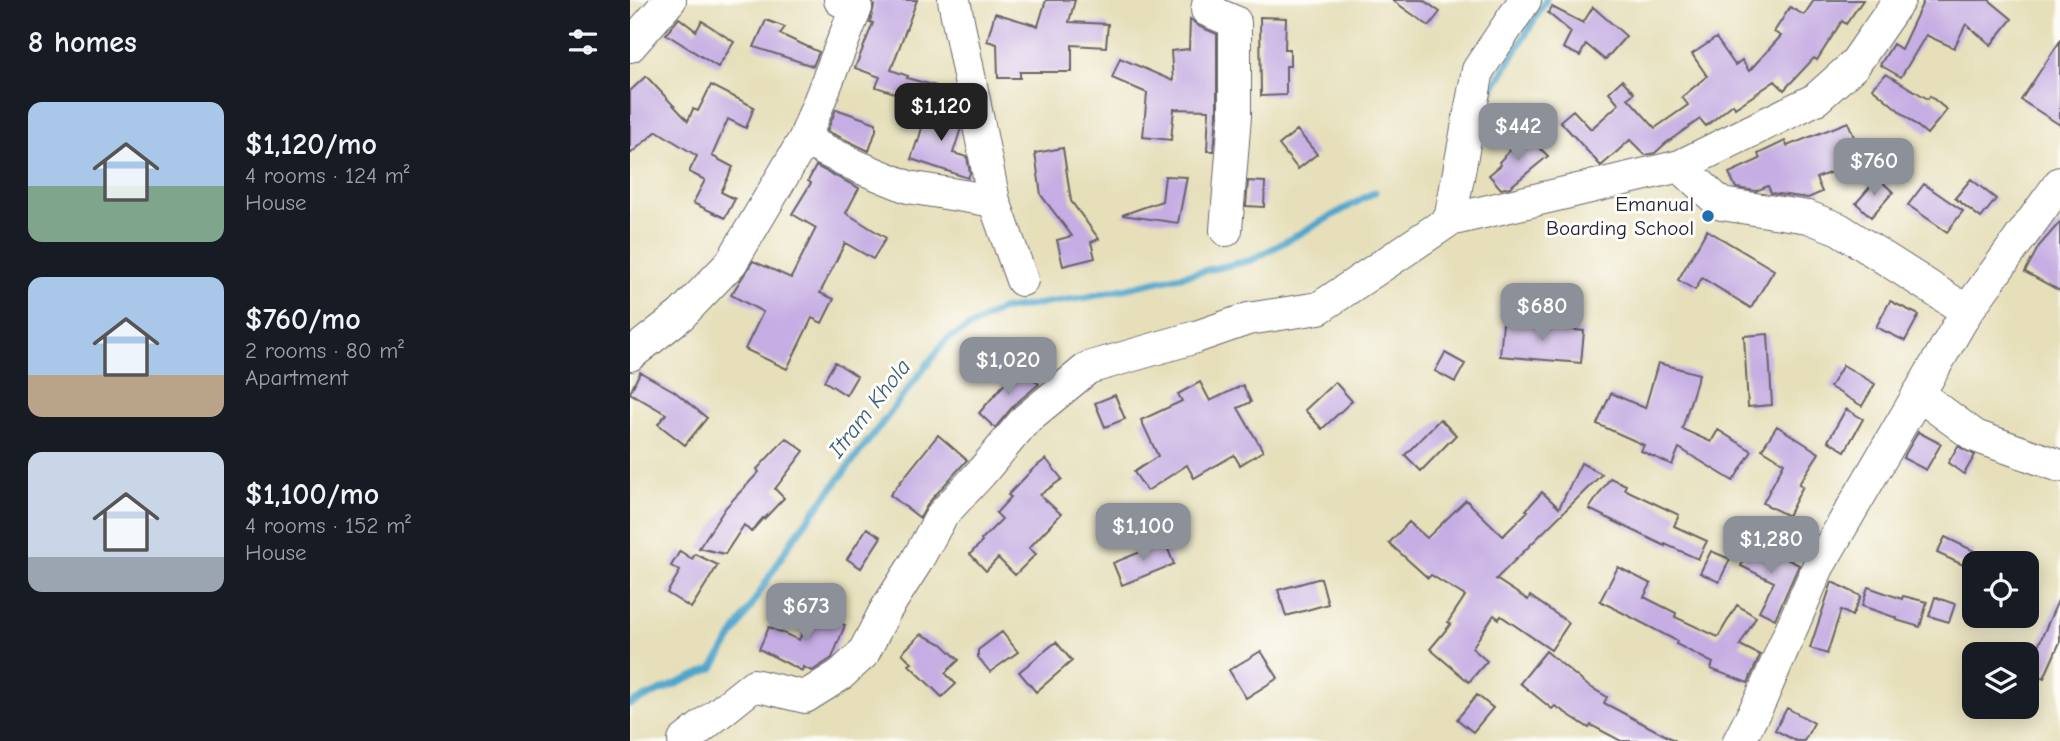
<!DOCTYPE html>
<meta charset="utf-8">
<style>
body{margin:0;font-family:"Comic Neue",sans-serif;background:#20242c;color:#f1f3f6;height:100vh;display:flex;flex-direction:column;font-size:26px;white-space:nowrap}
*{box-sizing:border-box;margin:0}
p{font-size:23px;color:#9ea1a6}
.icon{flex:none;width:38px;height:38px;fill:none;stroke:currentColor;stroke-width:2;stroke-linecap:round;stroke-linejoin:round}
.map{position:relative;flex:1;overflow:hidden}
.sheet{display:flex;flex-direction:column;background:#171b24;width:630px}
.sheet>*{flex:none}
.buttons{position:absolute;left:1332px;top:551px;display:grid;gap:14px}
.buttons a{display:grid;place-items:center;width:77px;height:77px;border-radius:14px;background:#171b24;box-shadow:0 4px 18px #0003;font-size:35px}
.price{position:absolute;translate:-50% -60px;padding:0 16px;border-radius:14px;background:#8c9099;color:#fff;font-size:23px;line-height:46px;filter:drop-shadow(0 2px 4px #0008)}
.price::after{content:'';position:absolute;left:50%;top:42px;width:21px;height:16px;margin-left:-10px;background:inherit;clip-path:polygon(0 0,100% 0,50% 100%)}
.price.on{background:#222;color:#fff}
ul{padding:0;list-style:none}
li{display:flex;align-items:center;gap:21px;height:175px;padding:0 28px}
li span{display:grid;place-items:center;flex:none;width:196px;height:140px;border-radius:14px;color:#555}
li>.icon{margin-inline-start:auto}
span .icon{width:84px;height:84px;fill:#fffc;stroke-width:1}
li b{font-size:30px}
h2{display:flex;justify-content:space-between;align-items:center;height:84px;padding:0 28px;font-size:30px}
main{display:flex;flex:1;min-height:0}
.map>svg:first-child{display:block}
</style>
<main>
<section class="sheet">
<h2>8 homes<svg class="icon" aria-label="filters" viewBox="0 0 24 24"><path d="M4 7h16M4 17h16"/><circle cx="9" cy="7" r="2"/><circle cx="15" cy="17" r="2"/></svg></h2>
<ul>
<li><span style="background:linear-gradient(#a9c7e8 60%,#7fa58c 0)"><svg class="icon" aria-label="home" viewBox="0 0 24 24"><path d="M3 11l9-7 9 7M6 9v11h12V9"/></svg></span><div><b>$1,120/mo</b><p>4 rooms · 124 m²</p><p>House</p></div></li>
<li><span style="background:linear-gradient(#a9c7e8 70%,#b9a48a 0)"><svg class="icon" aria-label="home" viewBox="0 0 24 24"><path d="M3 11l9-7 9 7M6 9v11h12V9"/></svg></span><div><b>$760/mo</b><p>2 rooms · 80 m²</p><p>Apartment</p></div></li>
<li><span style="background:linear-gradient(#c9d6e8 75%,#9aa5b1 0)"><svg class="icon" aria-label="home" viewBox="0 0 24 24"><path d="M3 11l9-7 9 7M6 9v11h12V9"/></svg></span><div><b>$1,100/mo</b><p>4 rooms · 152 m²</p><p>House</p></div></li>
</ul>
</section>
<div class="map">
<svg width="1430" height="741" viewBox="0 0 1430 741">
<rect width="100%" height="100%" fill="#fdfcf7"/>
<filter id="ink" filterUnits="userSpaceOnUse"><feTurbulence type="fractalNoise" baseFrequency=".0143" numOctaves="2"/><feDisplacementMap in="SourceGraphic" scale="14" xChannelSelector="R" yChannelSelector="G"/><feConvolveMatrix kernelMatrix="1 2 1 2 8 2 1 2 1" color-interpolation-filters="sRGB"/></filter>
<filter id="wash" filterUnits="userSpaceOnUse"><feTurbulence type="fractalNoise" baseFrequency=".00686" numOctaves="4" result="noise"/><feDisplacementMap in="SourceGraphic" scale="28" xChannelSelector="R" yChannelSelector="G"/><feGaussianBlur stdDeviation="1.57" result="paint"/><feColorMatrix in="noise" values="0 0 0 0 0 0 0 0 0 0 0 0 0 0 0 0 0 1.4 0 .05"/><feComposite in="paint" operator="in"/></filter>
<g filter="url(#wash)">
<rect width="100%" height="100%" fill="#e6dfba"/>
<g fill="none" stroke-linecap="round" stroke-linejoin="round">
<!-- stream -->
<path stroke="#50a6cc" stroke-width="7" d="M858 97 916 0
M0 704 83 668 162 540 316 340 370 310 458 297 622 260 745 192"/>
</g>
<g id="blocks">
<!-- building -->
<path fill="#c6ade3" d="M242 0H287L261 70 278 76 277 78 306 86 301 105 246 87 250 77 225 68 243 23 240 22 244 6Z
M416 0H445L439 22 478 24 476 47 442 45V72H390V78H368L367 44 357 41 365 13 408 26Z
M762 0H793L810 12 799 26Z
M1184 0H1233L1216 24 1212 21 1187 60 1184 58 1154 90 1145 81 1105 108 1103 104 1076 126 1070 119 1036 143 1025 153 1015 155 1000 140 971 166 930 121 943 110 961 129 989 104 979 92 992 80 1004 93 998 98 1025 128 1058 105 1052 97 1077 76 1062 54 1086 38 1105 65 1112 60 1119 71 1151 36 1144 32 1160 7 1174 15Z
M1294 0H1359L1382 19 1361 45 1336 24 1324 48 1296 35 1271 77 1250 65 1263 44 1271 49Z
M922 7 953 23 963 7 996 36 975 60 956 44 950 56 933 48 941 32 918 13Z
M630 17 656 18 655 49H660V66H656V95L631 96Z
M49 18 66 31 72 21 104 42 88 67 36 34Z
M560 19 570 27 587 34V115L584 151H577L579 110 544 109 541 140 513 137 517 93 482 78 490 58 543 81 541 51 559 49Z
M136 20 155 27 150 34 189 52 183 66 124 47Z
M1430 41V125L1391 100Z
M1256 74 1298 99 1300 96 1317 110 1297 134 1242 88Z
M16 76 58 121 63 109 68 111 81 85 124 107 116 128 98 119 82 156 103 167 91 192 105 199 95 218 63 203 75 180 59 172 67 156 27 131 0 154V91Z
M298 106 328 115 331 128 323 153 337 157 340 173 338 178 281 159 287 141 288 142Z
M206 109 246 123V130L239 151 197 131Z
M1218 122 1233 160 1186 178 1192 192 1178 198 1141 193 1138 186 1126 191 1106 188 1099 173 1130 159 1128 154 1155 141 1157 146Z
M667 130 687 154 668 169 649 145Z
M895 134 918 156 880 187 871 189 859 175 871 165 869 162Z
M433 148 441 201 469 239 461 242 465 258 433 266 427 240 442 236 411 195 405 153Z
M186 166 229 188 216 213 256 238 243 259 215 243 190 293 204 299 192 323 182 318 157 369 115 349 133 312 101 295 123 261 161 278 186 228 162 214 181 183 178 181Z
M535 176 557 177 548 223 492 215 532 201Z
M1248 178 1263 192 1241 217 1226 203Z
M1341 179 1366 199 1351 218 1325 198Z
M618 181 635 182 634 207 616 206Z
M1294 184 1333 211 1317 232 1278 205Z
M1430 222V291L1395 272 1409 246Z
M1077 230 1144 270 1121 308 1072 278 1065 290 1048 280Z
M1260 301 1289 315 1275 341 1246 327Z
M873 323 954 331 951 363 870 356Z
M1138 334 1142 405 1118 407 1114 336Z
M815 353 835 364 825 382 805 371Z
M205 362 227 376 216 395 194 381Z
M1028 363 1069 374 1052 429 1081 442 1088 430 1122 451 1103 481 1049 448 1042 465 1011 451 1014 445 967 424 981 393 1015 408Z
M1213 365 1245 384 1232 406 1200 387Z
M389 367 409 384 384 405 365 428 349 413Z
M10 372 44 391 77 418 55 445 28 424 36 414 0 393Z
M570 382 580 401 613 385 621 402 608 408 633 451 610 465 604 455 564 478 557 465 517 491 504 472 528 456 511 420 552 401 548 394Z
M705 382 722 401 692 429 675 410Z
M485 395 495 419 475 427 465 403Z
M1216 409 1233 419 1215 451 1198 441Z
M810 419 826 435 791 471 775 455Z
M1147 426 1189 453 1169 484 1173 486 1158 516 1133 503 1154 463 1132 449Z
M1288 432 1311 444 1296 470 1273 458Z
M308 435 337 460 299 502 290 518 260 495Z
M156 438 174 451 145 489 154 498 134 519 133 518 121 532 114 525 95 554 69 548 96 507 129 472 127 469Z
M1328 446 1345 455 1334 474 1318 463Z
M416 459 432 479 410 495 431 514 399 548 406 554 385 575 368 558 356 571 340 554 352 542 351 540 372 519 366 513 381 497 378 495 403 469Z
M951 463 972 474 866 579 898 600 900 596 939 623 921 650 871 616 869 619 864 615 842 648 857 661 839 682 800 649 821 624 818 622 835 596 801 575 798 578 759 543 779 522 797 538 836 500 873 536 898 511 896 510 912 492 929 508Z
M980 478 996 485 994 489 1049 515 1044 526 1077 541 1068 559 1035 544V546L959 509Z
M237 528 251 537 231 568 217 559Z
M1315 537 1344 551V570L1307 553Z
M535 542 544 564 492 585 483 563Z
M1122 542 1169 565 1145 619 1129 611 1144 582 1111 566Z
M50 551 62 559 65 554 88 565 61 608 37 593 50 571 41 566Z
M1081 551 1100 559 1089 582 1070 573Z
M988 567 1021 584 1014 597 1046 613 1045 617 1088 637 1107 605 1126 617 1110 645 1130 655 1118 683 1081 669 1083 663 1046 644 1047 641 970 601Z
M691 578 698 604 656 616 648 590Z
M1202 582 1231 596 1222 616 1211 610 1197 654 1180 648Z
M1238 587 1272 599 1273 596 1297 602 1290 627 1266 620 1267 618 1232 606Z
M1430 596V642L1414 678 1397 671Z
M1305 597 1325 604 1319 622 1299 616Z
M183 610 215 625 202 658 199 660 182 671 173 667 172 671 129 649 139 627 169 640Z
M372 632 388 652 360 672 348 657V650Z
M291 634 312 644 329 660 315 673 326 684 312 697 279 665 282 663 272 653Z
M426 642 442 661 406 692 389 672Z
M631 651 648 678 616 698 599 670Z
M916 651 957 685 977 697 974 703 1046 741H991L961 725 959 728 925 706 922 709 890 683Z
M847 695 863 708 843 732 827 719Z
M1157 708 1184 723 1174 741H1166L1145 730Z"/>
</g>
</g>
<g filter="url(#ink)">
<use href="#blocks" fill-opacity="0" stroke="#676467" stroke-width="2"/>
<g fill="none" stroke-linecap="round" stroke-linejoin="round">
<defs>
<path id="minor" d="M324 0 364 201 392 280
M579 0 577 10 605 22V116L596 230
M0 46 40 0
M174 140 229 167 278 187 364 201
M1050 166 1091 204 1178 217 1209 229 1337 311
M820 220 848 70 895 0
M0 355 51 315 101 263 174 140 226 8 210 0
M1288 394 1345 436 1430 466
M54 741 124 685 175 697 210 675 233 654 255 611 285 564 312 515 351 473 396 419 458 368 566 337 618 319 689 308 820 220 1050 166 1186 99 1224 65 1269 0
M1109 741 1131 699 1188 567 1337 311 1430 183"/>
</defs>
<!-- minor casing -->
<use href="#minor" stroke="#676467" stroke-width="34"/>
<!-- minor -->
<use href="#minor" stroke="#fff" stroke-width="32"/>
</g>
</g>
<!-- markers -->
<circle fill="#1f6fb2" stroke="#fdfcf7" stroke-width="2.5" cx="1078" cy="216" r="7"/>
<g text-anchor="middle" stroke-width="6" stroke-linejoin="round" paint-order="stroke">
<!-- poi labels -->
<g font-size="21" fill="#22223b" stroke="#fdfcf7" text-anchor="end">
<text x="1064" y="211">Emanual<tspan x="1064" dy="24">Boarding School</tspan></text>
</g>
<!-- water labels -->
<g font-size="23" font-style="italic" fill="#375d7c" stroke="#fdfcf7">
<text transform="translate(239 408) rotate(-52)" y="8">Itram Khola</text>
</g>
</g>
</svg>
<div class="buttons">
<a><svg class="icon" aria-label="locate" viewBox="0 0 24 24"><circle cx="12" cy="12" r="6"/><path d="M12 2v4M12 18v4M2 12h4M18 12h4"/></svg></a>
<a><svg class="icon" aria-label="layers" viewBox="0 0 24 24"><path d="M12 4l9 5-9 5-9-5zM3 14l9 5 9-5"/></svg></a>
</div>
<b class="price on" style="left:311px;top:143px">$1,120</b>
<b class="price" style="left:888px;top:163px">$442</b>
<b class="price" style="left:1244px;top:198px">$760</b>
<b class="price" style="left:912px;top:343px">$680</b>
<b class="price" style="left:378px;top:397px">$1,020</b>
<b class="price" style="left:513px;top:563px">$1,100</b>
<b class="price" style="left:1141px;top:576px">$1,280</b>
<b class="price" style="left:176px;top:643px">$673</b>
</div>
</main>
